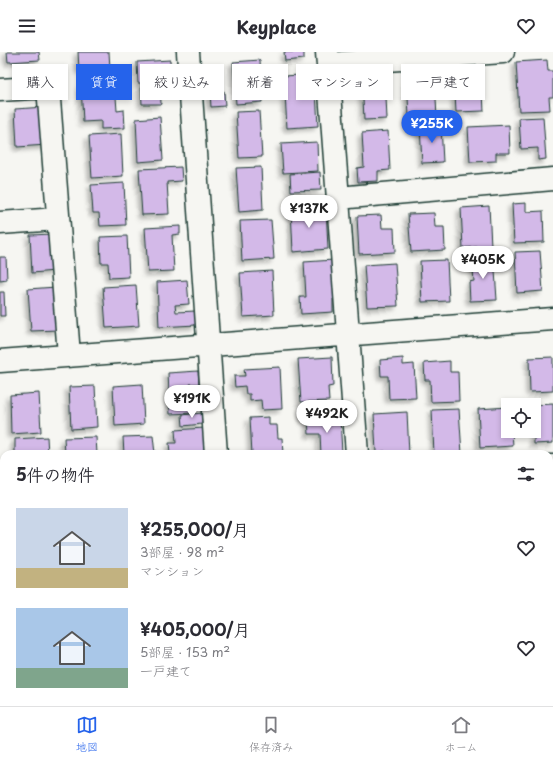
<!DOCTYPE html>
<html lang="ja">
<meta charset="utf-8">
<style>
body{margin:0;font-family:"Playpen Sans","Klee One",sans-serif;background:#f2f2f3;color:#2b2b33;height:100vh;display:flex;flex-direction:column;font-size:15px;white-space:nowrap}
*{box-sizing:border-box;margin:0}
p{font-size:13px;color:#7c7c81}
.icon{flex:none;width:22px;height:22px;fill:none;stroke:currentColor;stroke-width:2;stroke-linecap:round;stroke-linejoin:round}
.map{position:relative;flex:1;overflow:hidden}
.drawer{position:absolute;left:0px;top:398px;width:553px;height:256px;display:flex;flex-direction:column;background:#fff;border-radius:12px 12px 0 0;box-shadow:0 2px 6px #0003}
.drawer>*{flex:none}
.banner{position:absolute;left:12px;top:12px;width:529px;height:36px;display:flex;gap:8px}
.fabs{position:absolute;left:501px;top:346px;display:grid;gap:8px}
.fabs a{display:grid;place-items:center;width:40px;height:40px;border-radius:0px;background:#fff;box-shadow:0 2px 6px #0003;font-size:20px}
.price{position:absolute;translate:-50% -34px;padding:0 9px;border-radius:14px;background:#fff;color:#222;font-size:13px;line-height:26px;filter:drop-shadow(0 1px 2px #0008)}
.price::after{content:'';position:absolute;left:50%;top:24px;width:12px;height:9px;margin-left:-6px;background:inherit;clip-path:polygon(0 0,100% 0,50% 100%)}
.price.selected{background:#2563eb;color:#fff}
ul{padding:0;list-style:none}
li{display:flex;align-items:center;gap:12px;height:100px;padding:0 16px}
li span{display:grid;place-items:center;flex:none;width:112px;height:80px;border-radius:0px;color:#555}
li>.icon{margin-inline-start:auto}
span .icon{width:48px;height:48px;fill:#fffc;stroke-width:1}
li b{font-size:17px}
h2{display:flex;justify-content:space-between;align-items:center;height:48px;padding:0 16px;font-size:17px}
.chip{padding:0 14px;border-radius:0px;background:#fff;box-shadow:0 2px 6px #0003;font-size:14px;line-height:36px}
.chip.selected{background:#2563eb;color:#fff}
header{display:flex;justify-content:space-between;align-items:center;height:52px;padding:0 16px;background:#fff;font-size:18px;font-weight:700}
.tab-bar{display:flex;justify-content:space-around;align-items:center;height:56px;border-top:1px solid #e1e1e2;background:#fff;font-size:11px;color:#7c7c81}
.tab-bar a{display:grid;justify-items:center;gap:2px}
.tab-bar .selected{color:#2563eb}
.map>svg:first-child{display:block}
</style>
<header><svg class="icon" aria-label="menu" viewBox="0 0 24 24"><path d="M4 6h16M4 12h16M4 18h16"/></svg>Keyplace<svg class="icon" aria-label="heart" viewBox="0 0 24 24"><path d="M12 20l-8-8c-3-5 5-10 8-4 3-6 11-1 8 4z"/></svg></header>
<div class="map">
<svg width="553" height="654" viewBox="0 0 553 654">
<defs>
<filter id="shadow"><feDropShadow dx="-3.5" dy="3.5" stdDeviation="2" flood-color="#0004"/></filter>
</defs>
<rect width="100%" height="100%" fill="#f6f6f2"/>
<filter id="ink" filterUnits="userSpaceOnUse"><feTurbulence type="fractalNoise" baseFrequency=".025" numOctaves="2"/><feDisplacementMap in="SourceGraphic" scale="8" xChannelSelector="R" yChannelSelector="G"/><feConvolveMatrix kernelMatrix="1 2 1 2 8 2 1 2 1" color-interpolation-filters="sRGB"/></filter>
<g filter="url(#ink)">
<!-- building -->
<path fill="#d3b9e8" stroke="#1f3d34" filter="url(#shadow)" d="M7 0H39L40 8 8 10Z
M78 0H109L110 17 79 18Z
M284 0H304V7L285 9Z
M170 8 171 29H160L161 52H142L141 31H138L137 10Z
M260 8 262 50 236 52 233 10Z
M547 8 548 19H553V45H549L550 58 519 59 516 10Z
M315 22 318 74 287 76 284 24Z
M482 22 484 59 456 60 454 23Z
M385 24 387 67 364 68 362 26Z
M435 26 437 67 419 68 418 64H409L407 27Z
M115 31 117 59 124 58 125 76 101 77V69L83 70 81 33Z
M224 39 225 54 211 55 210 40Z
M45 55 47 93 17 95 15 57Z
M259 59 262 105 239 106 236 60Z
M160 65 163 108 138 110 136 67Z
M543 65 546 107 538 108V96L521 97 519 66Z
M441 73 443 110 422 111 420 74Z
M509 73 510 101H496V109L470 110 468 75Z
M388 79 390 118 378 119V129L358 130 357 116 364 115 362 81Z
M121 82 123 124 92 126 89 84Z
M317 90 318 119 283 121 281 92Z
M181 115 182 129 167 130 169 162 142 163 139 117Z
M261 115 263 158 239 160 236 116Z
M320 120 321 138 291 139 290 122Z
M124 131 126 173 100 174 99 161H93L91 133Z
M526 151V160L543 159 544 190 514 191 512 152Z
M489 154 491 194 463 196 461 156Z
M326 155 328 197 293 200 291 157Z
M434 161 435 175H444L445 198 411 200 408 162Z
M381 163 382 176H394L395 200 359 202 357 164Z
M271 168 274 207 242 209 240 169Z
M180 174V182L172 183 174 219 148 220 145 176Z
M53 182 55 219 32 221 30 183Z
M127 184 129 225 109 226 108 211H101L100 185Z
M540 199 543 239 517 241 515 200Z
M494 204 497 248 470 249 469 230 474 229 472 206Z
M0 205H6L7 228 0 229Z
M334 208 336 247H333V260L301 262 300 245H306L304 210Z
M447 208 449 249 422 250 420 209Z
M395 211 398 254 367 255 364 213Z
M272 219 274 263 243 265 240 221Z
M187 228 189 252 175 253 176 260 195 259 196 273 159 275 157 230Z
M136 233 139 274 106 276 103 235Z
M56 235 58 278 31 279 28 237Z
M0 240H4L5 264H0Z
M332 305 333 334 328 335 329 349 301 350 298 307Z
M553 305V339L530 340 529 306Z
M403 306V313L414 312 416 346 389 347 388 324H381L380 308Z
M450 309V320H458L459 349 431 350 430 328H425L424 311Z
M280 315 282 357 262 358 261 348 250 349V342H246L245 334 235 335 234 324H245L244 317Z
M198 319 199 332H190L192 361 170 362 168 321Z
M142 332 144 372 115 374 113 334Z
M95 334 97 375 71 377 69 335Z
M39 341 41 380 11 382 10 343Z
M340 352 341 365 303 367 302 355Z
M553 352V391L534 392V353Z
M508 355V379H512L513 394 480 396 478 357Z
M459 357 462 402H434L432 358Z
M407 360 409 402H386L385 399 376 400 374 362Z
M202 361V372L183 374 182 363Z
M269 365V373H277L278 386H282L283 402H252L250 366Z
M340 366 342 400 321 402 320 382H309L308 367Z
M204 376 205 402H170L169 391H176L175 378Z
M153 384 155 402H124L123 385Z
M47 385 48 402H15V387Z
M96 385 97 402H65L64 386Z
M0 481H4V515L0 516Z
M0 526H4V553L0 554Z
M1 612H4V648H3Z
M135 650H168V654H135Z
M190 650H222V654H190Z
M275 650H306L307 654H275Z
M327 650H367V653L327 654Z
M398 650H432V654H399Z
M457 650H500V654H457Z
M512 650H547V654H512Z"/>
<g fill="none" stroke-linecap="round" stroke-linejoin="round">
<defs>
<path id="street" d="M188 0 216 402
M327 0 357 402
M328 12 503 0
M0 38 48 35 69 303
M338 146 553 127
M0 171 58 167
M0 309 553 267
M549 414H553
M0 462H4
M549 547H553
M0 588H4
M96 650V654
M234 650V654
M375 650V654"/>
</defs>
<!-- street casing -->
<use href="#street" stroke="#1f3d34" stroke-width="25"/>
<!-- street -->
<use href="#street" stroke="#f6f6f2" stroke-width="22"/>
</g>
</g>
</svg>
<div class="fabs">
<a><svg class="icon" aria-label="locate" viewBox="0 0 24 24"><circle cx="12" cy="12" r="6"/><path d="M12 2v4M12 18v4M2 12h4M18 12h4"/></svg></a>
</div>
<b class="price selected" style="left:432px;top:92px">¥255K</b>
<b class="price" style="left:309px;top:177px">¥137K</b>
<b class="price" style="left:483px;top:228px">¥405K</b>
<b class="price" style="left:192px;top:367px">¥191K</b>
<b class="price" style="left:327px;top:382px">¥492K</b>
<div class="banner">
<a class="chip">購入</a>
<a class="chip selected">賃貸</a>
<a class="chip">絞り込み</a>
<a class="chip">新着</a>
<a class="chip">マンション</a>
<a class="chip">一戸建て</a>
</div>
<section class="drawer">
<h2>5件の物件<svg class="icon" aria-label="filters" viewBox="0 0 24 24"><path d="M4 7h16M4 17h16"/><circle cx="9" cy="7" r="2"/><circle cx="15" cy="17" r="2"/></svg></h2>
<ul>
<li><span style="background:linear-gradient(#c9d6e8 75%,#c2b280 0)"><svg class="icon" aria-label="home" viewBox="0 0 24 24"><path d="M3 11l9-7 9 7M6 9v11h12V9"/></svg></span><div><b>¥255,000/月</b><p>3部屋 · 98 m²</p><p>マンション</p></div><svg class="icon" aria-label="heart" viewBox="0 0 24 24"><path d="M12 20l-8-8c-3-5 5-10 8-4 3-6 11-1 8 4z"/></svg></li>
<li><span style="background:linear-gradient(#a9c7e8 75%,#7fa58c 0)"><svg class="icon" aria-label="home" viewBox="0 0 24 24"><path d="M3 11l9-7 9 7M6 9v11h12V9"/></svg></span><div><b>¥405,000/月</b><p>5部屋 · 153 m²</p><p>一戸建て</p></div><svg class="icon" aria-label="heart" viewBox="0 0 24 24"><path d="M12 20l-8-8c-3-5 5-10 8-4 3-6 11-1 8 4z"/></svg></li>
</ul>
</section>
</div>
<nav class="tab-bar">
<a class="selected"><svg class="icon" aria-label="map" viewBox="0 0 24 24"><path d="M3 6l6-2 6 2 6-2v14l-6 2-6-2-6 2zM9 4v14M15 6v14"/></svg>地図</a>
<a><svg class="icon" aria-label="saved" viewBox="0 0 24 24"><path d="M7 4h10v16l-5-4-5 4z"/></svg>保存済み</a>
<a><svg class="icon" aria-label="home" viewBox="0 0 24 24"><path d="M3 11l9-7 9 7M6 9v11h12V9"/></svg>ホーム</a>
</nav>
